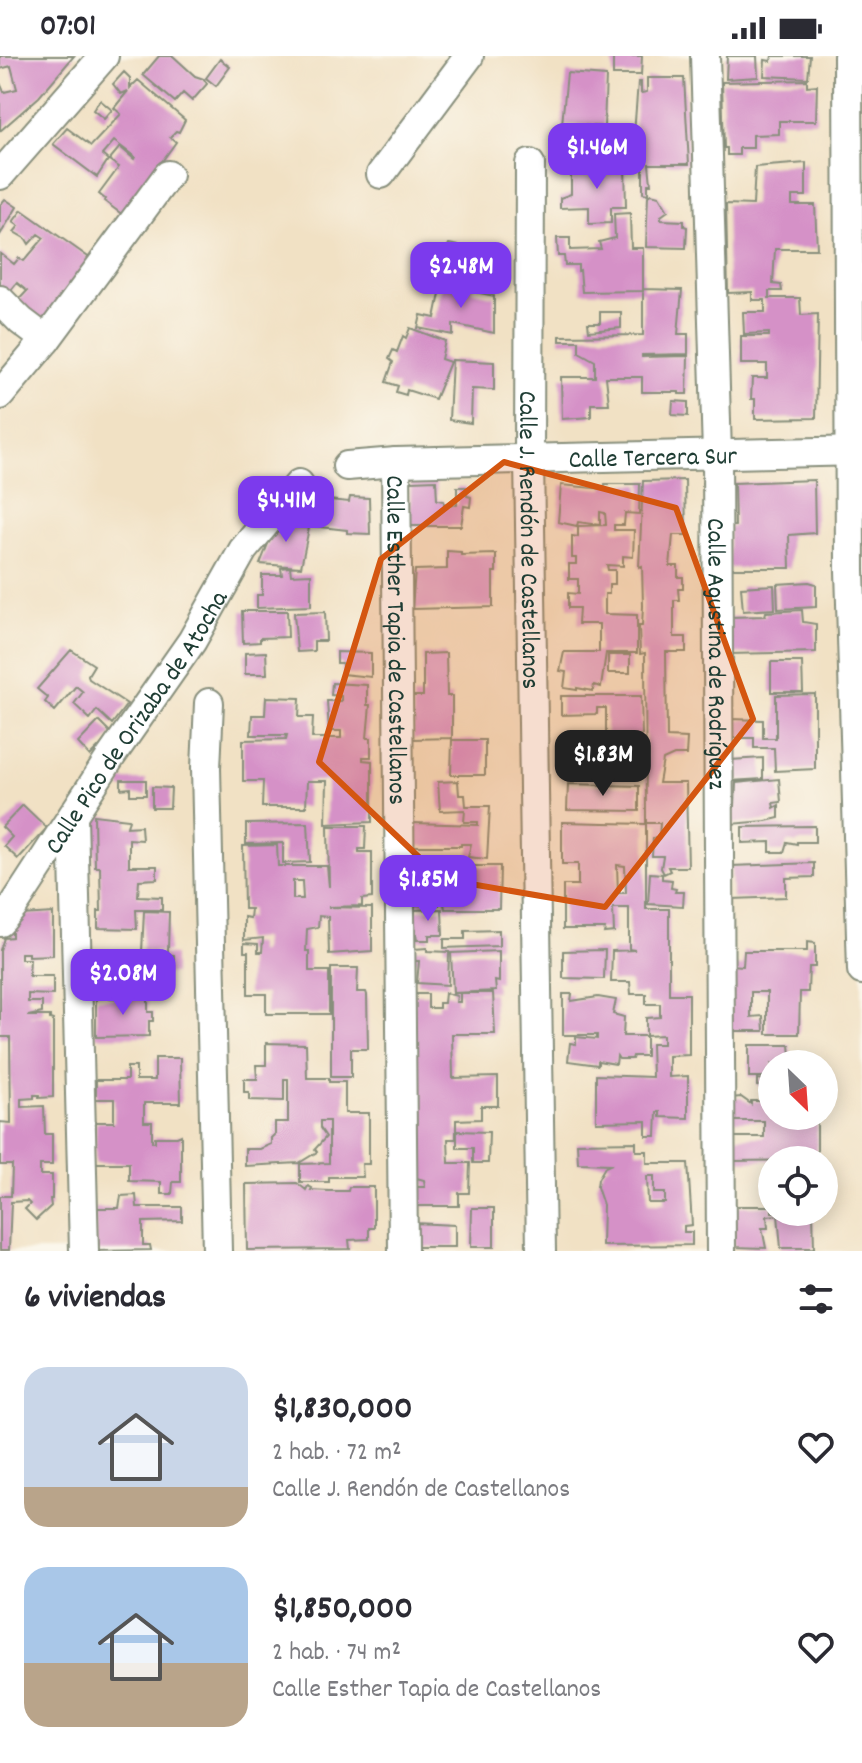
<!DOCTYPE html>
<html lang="es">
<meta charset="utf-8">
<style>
body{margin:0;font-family:Dekko,sans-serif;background:#f2f2f3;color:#2b2b33;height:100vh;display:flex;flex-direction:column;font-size:30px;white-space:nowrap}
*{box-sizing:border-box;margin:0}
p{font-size:26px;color:#7c7c81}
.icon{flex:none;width:44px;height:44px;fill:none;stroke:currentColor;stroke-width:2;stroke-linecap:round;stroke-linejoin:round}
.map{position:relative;height:1195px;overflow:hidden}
.sheet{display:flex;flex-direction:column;background:#fff;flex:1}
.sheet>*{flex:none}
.needle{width:52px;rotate:155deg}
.controls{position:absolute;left:758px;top:994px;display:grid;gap:16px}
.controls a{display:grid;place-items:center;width:80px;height:80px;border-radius:50%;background:#fff;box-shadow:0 4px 20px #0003;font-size:40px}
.price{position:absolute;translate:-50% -68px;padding:0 18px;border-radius:16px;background:#7c3aed;color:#fff;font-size:26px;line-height:52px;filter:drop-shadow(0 2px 4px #0008)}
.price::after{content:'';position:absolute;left:50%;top:48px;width:24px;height:18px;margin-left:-12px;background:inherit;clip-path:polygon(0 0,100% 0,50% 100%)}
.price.selected{background:#222;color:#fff}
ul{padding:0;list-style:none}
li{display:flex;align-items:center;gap:24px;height:200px;padding:0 24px}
li span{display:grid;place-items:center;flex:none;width:224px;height:160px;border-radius:24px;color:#555}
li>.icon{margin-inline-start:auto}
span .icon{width:96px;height:96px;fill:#fffc;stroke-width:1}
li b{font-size:34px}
h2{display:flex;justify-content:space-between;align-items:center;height:96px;padding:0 24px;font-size:34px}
.status{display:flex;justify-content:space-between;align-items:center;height:56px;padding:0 40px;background:#fff;direction:ltr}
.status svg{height:22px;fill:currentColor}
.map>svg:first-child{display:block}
</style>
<div class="status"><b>07:01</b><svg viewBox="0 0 49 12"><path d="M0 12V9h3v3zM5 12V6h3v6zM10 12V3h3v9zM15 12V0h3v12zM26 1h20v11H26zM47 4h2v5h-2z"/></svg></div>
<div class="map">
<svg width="862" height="1195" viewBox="0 0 862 1195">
<rect width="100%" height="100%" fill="#fbf7ec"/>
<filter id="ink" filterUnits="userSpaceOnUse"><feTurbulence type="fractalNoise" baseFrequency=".0125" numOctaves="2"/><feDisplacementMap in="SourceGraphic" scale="16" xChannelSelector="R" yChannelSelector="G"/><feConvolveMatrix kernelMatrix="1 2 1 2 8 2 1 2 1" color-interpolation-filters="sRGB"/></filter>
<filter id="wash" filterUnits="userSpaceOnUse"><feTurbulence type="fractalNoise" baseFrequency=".006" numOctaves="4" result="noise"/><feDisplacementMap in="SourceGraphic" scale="32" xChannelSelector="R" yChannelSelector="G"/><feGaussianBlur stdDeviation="1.8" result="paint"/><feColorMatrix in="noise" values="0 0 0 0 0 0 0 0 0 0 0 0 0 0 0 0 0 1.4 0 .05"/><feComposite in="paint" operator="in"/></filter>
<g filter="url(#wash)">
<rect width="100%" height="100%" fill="#f1e1c4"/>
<g id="blocks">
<!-- building -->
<path fill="#d591c7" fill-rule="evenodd" d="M0 0H74L39 41 0 75V27L4 36 17 33 11 10 0 13Z
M159 0H173L195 20 204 23 207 28 192 45 183 37 175 46 143 19Z
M613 0H642L641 19H613Z
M727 0H757L758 21 726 23Z
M772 0H810L808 22 764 20 765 4 771 5Z
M220 3 230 11 216 30 206 22Z
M124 16 130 22V32L138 24 185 64 179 76 176 75 170 81 176 86 123 159 104 145 105 143 99 138 119 111 109 104 120 91 134 103 135 101 114 85 102 99 108 104 97 121 53 88 67 72 91 90 121 58 114 52 128 35 121 38 113 28Z
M567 17 606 20 604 71 562 68Z
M647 22H684L689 108H649L651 128H648V138L643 137V109L638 92 633 91 638 26H641V37L647 36Z
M807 24V30L817 29 816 65H779V78L753 79V92H739V99H727V92H724L722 26Z
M100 44 112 54 104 63 93 54Z
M806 107V140H792V149H815L817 193H775L773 228 781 229 782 235H769V242H800L801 259 818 258 816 362 755 363V343H751L752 322H767V308H741V280H769V277L744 278 743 256H765V244H752V236L728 237 726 148 753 149 755 111Z
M625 109 626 151H611V167L589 168V151L560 152V142L571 138V110Z
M651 138 659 140 668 155 661 160V164L684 165V170L687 171 686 192 646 191 648 140Z
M5 143 17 151 0 179V149Z
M22 154 91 203 42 279 12 251 27 235 17 227 4 243 0 239V197L14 208 19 202 24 205 44 182 38 178 29 188 26 183 14 176 19 170 13 166Z
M630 157 631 192H643V235L582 236 580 214 578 215V209H565L564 200H558L557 182H570V194L601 193 599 186 615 182 614 158Z
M449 188 492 196 488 220 456 214V219L434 216Z
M443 223 473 228 471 235 494 240V277L453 268V279L418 272 421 259 435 262Z
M643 233 682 234 678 278H688V298L642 299V301L688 300 687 338H679V336H642V321H606L609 348H591V361L562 363 561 321H595V305L579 296V285H560V280L643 279Z
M600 256H621V272L589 275 588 267H600Z
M410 272 445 285 441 303 450 306 435 343 407 334 406 339 396 336 398 330 386 326 393 306 389 303 393 294 397 296 403 280 406 282Z
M452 304 494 306V334L472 333 471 367 449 364Z
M673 345 688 346V360L672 359Z
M436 424 437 444 444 445V448L457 449V431H466L467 440 471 441 470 451 464 450 461 470H410L411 425Z
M685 424 686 479H673L670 510H678V521H683V533H678L679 544H674V581H686V596H666L667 681 687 682 686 699H674L663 704 659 727H686L688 811H668L670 815 664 818 661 812 663 800H652L653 782H659L660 767H646L645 597 640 598 639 570H642L643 550 642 510 639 511 641 469 643 425Z
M814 424 815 477 789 479 790 512H729V471L735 470 734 427Z
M605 428H640L639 458 625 457 624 469H614V474H634L633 501 623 500V510L607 509 608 514H615V528H609V538H605V558L637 559V597H606L601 631 594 629 593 635 577 632V634L564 632 566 616 560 615 564 596H599V568H578L579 552H568V537L578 538V523H569V508H576V502H572V480L578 481V470L606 469 605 457 600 456V469L578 466 577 470 558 466 561 429 604 433Z
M350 441 369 442 370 478 347 477V474L302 469 308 442 349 446Z
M287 456 297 461 294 471 309 472 301 511 260 508 274 473Z
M447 495 461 496V499L496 498V516H493V551L412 553 415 514 447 513Z
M290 511 291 519 311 518V550L257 552V539H262V519H282L281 512Z
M809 526 816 528V551L778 553 777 528Z
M774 529 775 553 743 555 741 531Z
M802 554 803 566 816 568V596L730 598V561L765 560 766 556Z
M242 555H287L288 581 260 582V586L243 587Z
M325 556 326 585H314V595L297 596 294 557Z
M71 594 94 609 88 619 89 623 127 648 112 668 97 654 90 663 74 648 83 636 76 630 55 655 45 646 48 642 37 633Z
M266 596 267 618H245V597Z
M337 596 371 597V621L342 618V607H337Z
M446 597 447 640H452V682L413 683V640H423V598Z
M608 599H630V617H608Z
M771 606H802L803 636H771Z
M332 627 367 629V649H370L367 682H371V701H363V704L372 705V766L326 768 327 725H307L306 751H262L263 725H243V684L286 683 287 679H251L252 659H265L266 641 300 642 299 661H313L312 682H341V675H329L327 645H341V640L331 639Z
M815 638V713L775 715 774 692H754V682H730V663L763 664V682H776V639Z
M561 640H641L642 679H606V652H597V658L561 659Z
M99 665 112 678 90 700 78 687Z
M560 681H631V695H642L641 722H580L581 697 560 696Z
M452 684H485V719H451Z
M763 702V723L730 725V704Z
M779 723 781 746 773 747 774 752 779 749V762L766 765 731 768 732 750H735L736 727Z
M121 724H146V739H130V732L121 733Z
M458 725 459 739H465L466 750H490L487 803 468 801 471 788H461V790H413V767L478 769V766H464L465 754 440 755 438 726Z
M568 728 639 730V755L567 754Z
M152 731 171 732 170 752H152Z
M23 749 47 772 18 803 4 790 12 781 2 771Z
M94 759 129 763 127 771 141 770 142 784 129 783V810H157V823L139 824 138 840 162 841V854H136L137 873 98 872V855H101L100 811H95Z
M562 766 646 768V853H669V938H689V999L669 1000V1021L688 1020V1062L660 1061V1056H657L656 1080H646V1065L596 1066V1019L652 1021 651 988H663V979L646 980V1000H633L632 1003H619L617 1000 616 1008 598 1005V1009L568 1005 570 987 576 988V981L597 983V979H563V938H572L571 945 598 941 616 944 613 958 624 961 623 980H646V962L660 961V948H646V938H631L630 926H611L612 895 635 894 629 893V852H613L614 876 604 877 605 873H563V829H578V808H562ZM617 809 625 810 626 837H618Z
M308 767 310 806 283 807V787L246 788V768Z
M328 770H366L365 793H359V796H372V842L362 843V850L328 851 372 852V895L329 898 328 861 319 860 318 871 307 873 306 895H309V915H329V958H266V938H248V896H244V887L258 888V896H262L263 882 244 884V861L250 862 251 853H244L243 790 277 789 278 810H327L329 831ZM293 825H302L303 843H293Z
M815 770V786H797V788L787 786 784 796H770V786L742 787V771Z
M814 807V821L786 822V841L732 843 731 810Z
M454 810H500L499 853H445L443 842H454Z
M650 817 662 818V823L672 824 671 832 676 833 675 836H684L683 850 648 848Z
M416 837 438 839 439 849H415Z
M442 853 443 879H429V884H417L413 854Z
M144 855 169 856 168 896H142Z
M53 857V899L28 900V897H21V903H30L29 920H53V939L28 938V946H42V957L28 960H50V963L53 964V1041L39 1042V1039H34V1042L21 1043V1051L44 1050 45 1078H52V1109H40V1119H52V1143H50L51 1150 36 1164 25 1153 30 1148 27 1145 11 1146 9 1194H0V1140H11L12 1109H0V1066L11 1067 10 981H0V894L4 882 12 881V869L21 859Z
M499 874V890L444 892V883H465V875Z
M807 886 815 887V911H809L808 936H800L799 978H767V936H751V961L763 960 764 975H730L731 909 743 910 744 895H807Z
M427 892V895L449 896 448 929 417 927 419 905H414V893Z
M605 894 604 923 563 922V895Z
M96 895 174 899V918L152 917V937L96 936Z
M499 895V926L495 925 496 935 453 937 451 897Z
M331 912H358L357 936H366L367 939 368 993H351V1021H331Z
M445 937 457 940 456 946H460V937H493L495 978H452L453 1022 498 1021V1050H481V1063L456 1064V1083H448L449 1107H470L469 1137H459V1150H413V1131H425L424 1124 413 1121 414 1044 416 1043V1022H414V938H428V952H439V947H444Z
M96 942H148V956H153V965H149V980L96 981Z
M266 987 306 988 307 1022H329V1026H345V1057H369V1108H362L363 1121H329V1126H300V1108L329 1107V1065H320V1072L326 1081 315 1093 317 1096 299 1107 245 1110V1093H260L271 1088V1082L275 1078V1066H288V1023H284V1045L249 1044V1036H244V1023H257L256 1009H266Z
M749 989H790L791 999 810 998V1008H772V1060H817V1104L732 1105V1081H764V1065H732L731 1042 741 1041 751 1048V1045H766V1031L757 1030V1023L766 1024 767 1021H749Z
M155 1002H180L181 1047H144V1066H152V1086H155V1081H177L181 1079V1126H173L172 1138H161V1126L129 1125V1107H95L96 1066H114V1043H96V1024H127V1011H136V1024H155Z
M457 1075 489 1076 488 1107H473V1092H457Z
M636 1086V1095H647V1107H688L692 1169 684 1170V1176H692V1189L602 1190 603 1149 597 1131 598 1123 605 1111 612 1108 578 1107 577 1087ZM647 1120H654V1137H665V1147H648Z
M297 1127 306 1134 308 1130 312 1132 311 1134 329 1135H348L349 1131H374V1172H369V1183L349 1184 350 1193 247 1194 246 1128Z
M136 1139 137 1151H182V1165L143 1166V1189H150L151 1194 95 1195V1152H119L121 1140Z
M733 1150H772V1156H794L795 1158 813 1156 814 1192H781L778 1159 767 1160 768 1172H762L766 1192 734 1191Z
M472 1152H494V1191H471Z
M413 1167 455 1169V1191H414Z"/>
</g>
</g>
<g filter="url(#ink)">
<use href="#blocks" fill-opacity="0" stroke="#888f7c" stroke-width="2"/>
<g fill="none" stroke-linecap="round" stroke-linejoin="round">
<defs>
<g id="street">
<path id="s1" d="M705 0 717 398 721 1195"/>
<path d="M848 0 850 514 862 914"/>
<path id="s2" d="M530 108 529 403 541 1195"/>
<path d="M381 118 469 0"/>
<path d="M0 119 104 0"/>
<path d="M0 244 21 265 46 284"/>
<path d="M0 339 46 284 168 119"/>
<path id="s3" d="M396 406 403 1195"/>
<path id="s4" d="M347 410 396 406 862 395"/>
<path d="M209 647 206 712 217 1195"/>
<path d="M73 761 84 1195"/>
<path id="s5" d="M0 866 13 851 112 699 192 585 243 494 299 428"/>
</g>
</defs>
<!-- street casing -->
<use href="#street" stroke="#888f7c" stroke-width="32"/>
<!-- street -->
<use href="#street" stroke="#fff" stroke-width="28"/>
</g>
</g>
<!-- marked area -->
<path fill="#d45610" fill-opacity="0.2" stroke="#d45610" stroke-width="6" stroke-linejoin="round" d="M504 406 676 452 753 663 605 851 442 823 319 706 381 503Z"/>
<g text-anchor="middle" stroke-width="6" stroke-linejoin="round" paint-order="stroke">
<!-- street labels -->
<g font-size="26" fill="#1f3d34" stroke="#fbf7ec">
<text dy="9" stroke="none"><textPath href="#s4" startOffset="306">Calle Tercera Sur</textPath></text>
<text dy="9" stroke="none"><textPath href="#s2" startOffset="376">Calle J. Rendón de Castellanos</textPath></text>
<text dy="9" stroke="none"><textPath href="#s3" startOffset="178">Calle Esther Tapia de Castellanos</textPath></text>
<text dy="9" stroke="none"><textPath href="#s1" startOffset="598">Calle Agustina de Rodríguez</textPath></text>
<text dy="9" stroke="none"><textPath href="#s5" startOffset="242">Calle Pico de Orizaba de Atocha</textPath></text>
</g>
</g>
</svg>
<div class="controls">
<a><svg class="needle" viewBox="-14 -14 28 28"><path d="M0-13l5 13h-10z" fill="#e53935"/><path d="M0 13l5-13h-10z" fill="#7c7c81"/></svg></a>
<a><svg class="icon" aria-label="locate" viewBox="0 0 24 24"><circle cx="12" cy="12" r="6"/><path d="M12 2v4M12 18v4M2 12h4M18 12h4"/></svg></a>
</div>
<b class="price" style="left:597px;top:135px">$1.46M</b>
<b class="price" style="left:461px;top:254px">$2.48M</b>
<b class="price" style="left:286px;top:488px">$4.41M</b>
<b class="price selected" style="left:603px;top:742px">$1.83M</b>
<b class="price" style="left:428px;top:867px">$1.85M</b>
<b class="price" style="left:123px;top:961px">$2.08M</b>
</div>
<section class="sheet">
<h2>6 viviendas<svg class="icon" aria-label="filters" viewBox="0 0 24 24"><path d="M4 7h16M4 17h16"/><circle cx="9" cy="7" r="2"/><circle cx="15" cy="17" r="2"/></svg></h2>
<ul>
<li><span style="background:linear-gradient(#c9d6e8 75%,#b9a48a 0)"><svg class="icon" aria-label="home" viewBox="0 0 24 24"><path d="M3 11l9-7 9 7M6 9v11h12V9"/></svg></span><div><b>$1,830,000</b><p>2 hab. · 72 m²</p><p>Calle J. Rendón de Castellanos</p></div><svg class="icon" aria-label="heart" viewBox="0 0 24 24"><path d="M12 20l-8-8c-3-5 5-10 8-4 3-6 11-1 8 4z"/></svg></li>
<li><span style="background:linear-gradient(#a9c7e8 60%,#b9a48a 0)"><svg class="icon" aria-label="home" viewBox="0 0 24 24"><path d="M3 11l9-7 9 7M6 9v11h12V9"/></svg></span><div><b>$1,850,000</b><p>2 hab. · 74 m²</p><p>Calle Esther Tapia de Castellanos</p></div><svg class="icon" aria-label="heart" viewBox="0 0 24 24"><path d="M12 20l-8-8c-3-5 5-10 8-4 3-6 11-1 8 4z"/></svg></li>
</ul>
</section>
